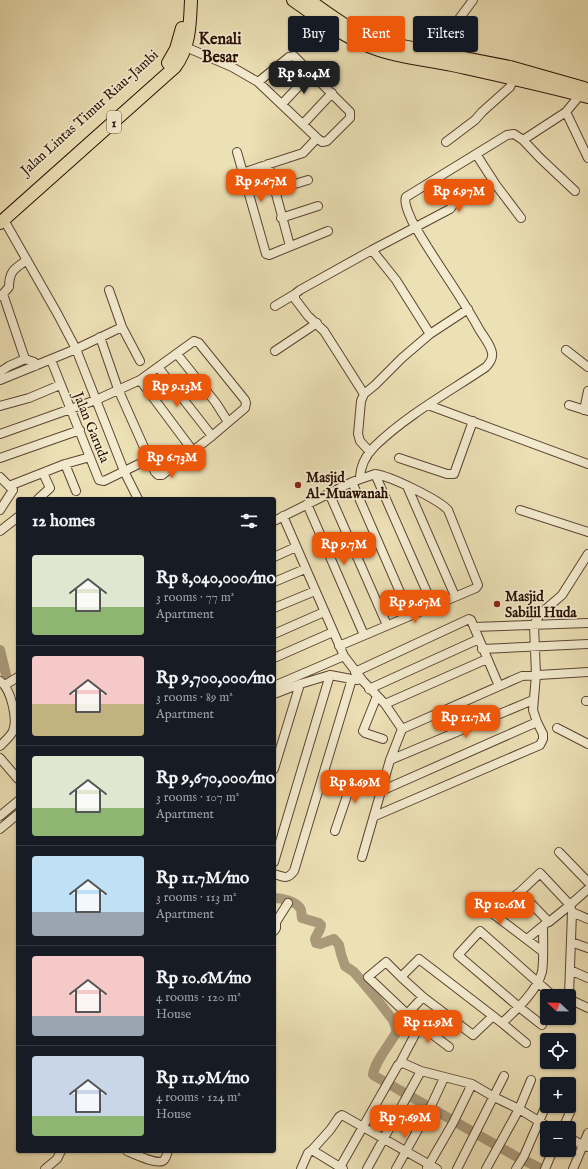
<!DOCTYPE html>
<meta charset="utf-8">
<style>
body{margin:0;font-family:"IM FELL English",serif;background:#242831;color:#f1f3f6;height:100vh;display:flex;flex-direction:column;font-size:15px;white-space:nowrap}
*{box-sizing:border-box;margin:0}
p{font-size:13px;color:#9ea1a6}
.icon{flex:none;width:22px;height:22px;fill:none;stroke:currentColor;stroke-width:2;stroke-linecap:round;stroke-linejoin:round}
.map{position:relative;flex:1;overflow:hidden}
.drawer{position:absolute;left:16px;top:497px;width:260px;height:656px;display:flex;flex-direction:column;background:#171b24;border-radius:4px;box-shadow:0 1px 3px #0004}
.drawer>*{flex:none}
.banner{position:absolute;left:288px;top:16px;width:240px;height:36px;display:flex;gap:8px}
.needle{width:26px;rotate:292deg}
.tools{position:absolute;left:540px;top:989px;display:grid;gap:8px}
.tools a{display:grid;place-items:center;width:36px;height:36px;border-radius:4px;background:#171b24;box-shadow:0 1px 3px #0004;font-size:20px}
.price{position:absolute;translate:-50% -34px;padding:0 9px;border-radius:8px;background:#ea580c;color:#fff;font-size:13px;line-height:26px;filter:drop-shadow(0 1px 2px #0008)}
.price::after{content:'';position:absolute;left:50%;top:24px;width:12px;height:9px;margin-left:-6px;background:inherit;clip-path:polygon(0 0,100% 0,50% 100%)}
.price.on{background:#222;color:#fff}
ul{padding:0;list-style:none}
li{display:flex;align-items:center;gap:12px;height:100px;padding:0 16px}
li+li{border-top:1px solid #363941}
li span{display:grid;place-items:center;flex:none;width:112px;height:80px;border-radius:4px;color:#555}
li>.icon{margin-inline-start:auto}
span .icon{width:48px;height:48px;fill:#fffc;stroke-width:1}
li b{font-size:17px}
h2{display:flex;justify-content:space-between;align-items:center;height:48px;padding:0 16px;font-size:17px}
.pill{padding:0 14px;border-radius:4px;background:#171b24;box-shadow:0 1px 3px #0004;font-size:14px;line-height:36px}
.pill.on{background:#ea580c;color:#fff}
.map>svg:first-child{display:block}
</style>
<div class="map">
<svg width="588" height="1169" viewBox="0 0 588 1169">
<rect width="100%" height="100%" fill="#ece0b5"/>
<filter id="stains"><feTurbulence type="fractalNoise" baseFrequency=".005" numOctaves="4"/><feColorMatrix values="0 0 0 0 .2 0 0 0 0 .09 0 0 0 0 .02 0 0 0 .5 -.17"/></filter>
<radialGradient id="worn" r=".72"><stop offset=".6" stop-color="#630" stop-opacity="0"/><stop offset="1" stop-color="#630" stop-opacity=".3"/></radialGradient>
<g fill="none" stroke-linecap="round" stroke-linejoin="round">
<!-- river -->
<path stroke="#aa9979" stroke-width="10" d="M0 650 7 679
M274 898C282 898 295 901 300 908 302 910 301 914 302 918L319 923 321 925 320 929 315 939 316 943 320 944 334 939 339 945 341 954 345 966 354 972 376 998 393 1020 397 1031C391 1043 374 1062 373 1075L517 1157 542 1169"/>
<defs>
<path id="minor" d="M181 45 232 67 258 82 317 138 322 142 327 141 350 118V112L294 56 289 57 258 82
M443 59 456 23 473 0
M282 104 311 73
M566 112 588 158
M303 124 332 93
M523 140 540 158 575 191
M446 142 475 120 482 112 510 87 514 78
M237 152 266 254 269 255 328 231
M476 154 496 185 521 218
M268 164 290 246
M242 173 303 153 317 138
M275 190 308 180
M281 218 318 206
M4 220 57 313 76 349 124 471 138 499
M372 250 396 280 430 334
M109 290 122 327 140 361
M3 294 9 287C9 271 15 268 27 260
M0 296 3 294 25 359
M275 306 295 294
M566 350 588 367
M275 351 317 323
M177 354 216 403 228 422
M51 360 99 480 104 481 149 459
M158 367 212 436
M0 372 9 366 25 359 34 362 35 366
M0 380 76 349 122 327
M140 380 193 451
M364 394 324 331 308 316 295 299V294L300 290 372 250 450 209 453 205 439 177
M428 405 588 464
M569 405 588 411
M0 406 29 398 60 385
M584 410 588 391
M0 434 96 400 140 380 194 341 199 343 245 400 246 403 245 408 212 436 162 475H158L155 472 118 389 100 337
M370 452 360 441 358 434 361 401 364 394 375 385 402 358 430 334 468 309
M0 458 80 430
M399 458 447 474H454L473 421
M65 464 76 491
M375 474 433 606
M0 477 13 490 0 510
M360 479C360 467 366 455 375 446 407 415 449 392 486 367 489 364 493 358 492 353 491 345 483 336 479 329 460 294 436 263 416 228 412 222 403 203 406 197L507 135 514 134 523 140 566 112 580 95
M352 482 410 615
M9 486 65 464 90 457
M407 486 455 596
M329 493 387 625
M38 499 50 488 43 473
M307 504 364 635
M520 510 588 532
M283 516 344 656 363 681 385 704 402 729
M274 521 352 482 375 474C390 476 438 499 448 510L478 585 476 588 339 646
M0 531 18 517
M274 557 296 547
M274 582 305 569
M274 608 315 591
M474 627 588 623
M274 634 324 612
M482 649 588 644
M274 658 333 632
M355 672 469 619 471 620 499 686
M0 681C11 689 18 719 13 731 11 736 4 742 0 746
M5 685 18 677
M274 686 344 656
M369 689 479 639
M274 694 300 684 330 675 357 680
M377 696 363 731 365 733 383 739
M586 701H588
M385 704 487 659
M557 728 588 744
M0 758 18 779
M390 760 533 700
M274 769 300 684
M0 816 18 801
M375 816 540 745 543 739V734L537 722 533 710 536 675 534 625 540 614 562 595 588 554
M0 829 18 814
M335 831 352 781 381 791 537 722
M559 852 588 882
M362 857 390 760 402 729 522 676 588 672
M274 862 330 675
M274 874C284 877 287 880 294 871L352 679
M520 892 549 922 570 905 571 909
M274 931 276 928V922L288 903
M527 939 545 924
M571 942 588 948
M542 951 492 913 520 892 540 873 570 905 588 889
M570 970 588 978
M569 996 572 912 588 919
M569 999 588 1008
M407 1014 423 997
M493 1016 473 1035 423 997 401 977 419 959 493 1016 502 1023C516 1010 537 991 542 972 544 962 543 938 543 926
M502 1023 526 1043
M420 1025 449 1047
M542 1025 519 1007 458 955 480 931 552 995
M400 1063 420 1025 407 1014 368 977 386 962 401 977
M563 1128 571 1110
M569 1138 587 1147
M312 1150 343 1169
M127 1151C134 1154 159 1166 164 1160 166 1158 167 1154 168 1151
M427 1168 453 1123 472 1084
M45 1169 57 1159 61 1151
M301 1169 308 1153 312 1150 330 1130 339 1117 342 1115 437 1169
M339 1169 398 1065 403 1063 421 1071 472 1084 494 1097 519 1109 550 1128
M367 1169 421 1071
M396 1169 431 1106 444 1078
M457 1169 504 1076
M486 1169 519 1109 531 1080
M516 1169 524 1156 547 1103
M545 1169 553 1150
M573 1169 588 1133"/>
<path id="highway" d="M293 0C317 17 339 34 366 45 393 57 423 59 452 65 497 75 543 85 588 97
M309 0C334 18 357 36 387 43L510 67 584 88
M168 63 176 49 182 28
M0 223 175 67C190 47 190 24 191 0"/>
</defs>
<!-- minor casing -->
<use href="#minor" stroke="#5b4431" stroke-width="10"/>
<!-- highway casing -->
<use href="#highway" stroke="#2b1005" stroke-width="14"/>
<!-- minor -->
<use href="#minor" stroke="#f3ebcf" stroke-width="8"/>
<!-- highway -->
<use href="#highway" stroke="#ece0b5" stroke-width="12"/>
</g>
<!-- markers -->
<g fill="#8f2418" stroke="#f3ebcf" stroke-width="1.5">
<circle cx="298" cy="485" r="4"/>
<circle cx="497" cy="604" r="4"/>
</g>
<g text-anchor="middle" stroke-width="3.5" stroke-linejoin="round" paint-order="stroke">
<!-- shield labels -->
<rect fill="#f3ebcf" stroke="#675242" stroke-width="1" x="107" y="111" width="14" height="22" rx="3"/>
<g font-size="13" font-weight="bold" fill="#2b1005">
<text x="114" y="127">1</text>
</g>
<!-- street labels -->
<g font-size="14" fill="#2b1005" stroke="#f3ebcf">
<text transform="translate(89 112) rotate(-42)" y="5">Jalan Lintas Timur Riau-Jambi</text>
<text transform="translate(92 427) rotate(68)" y="5">Jalan Garuda</text>
</g>
<!-- poi labels -->
<g font-size="14" font-weight="bold" fill="#2b1005" stroke="#f3ebcf" text-anchor="start">
<text x="306" y="482">Masjid<tspan x="306" dy="16">Al-Muawanah</tspan></text>
<text x="505" y="601">Masjid<tspan x="505" dy="16">Sabilil Huda</tspan></text>
</g>
<!-- quarter labels -->
<g font-size="16" font-weight="bold" fill="#2b1005" stroke="#f3ebcf">
<text x="220" y="44">Kenali<tspan x="220" dy="18">Besar</tspan></text>
</g>
</g>
<rect width="100%" height="100%" filter="url(#stains)"/>
<rect width="100%" height="100%" fill="url(#worn)"/>
</svg>
<div class="tools">
<a><svg class="needle" viewBox="-14 -14 28 28"><path d="M0-13l5 13h-10z" fill="#e53935"/><path d="M0 13l5-13h-10z" fill="#9ea1a6"/></svg></a>
<a><svg class="icon" aria-label="locate" viewBox="0 0 24 24"><circle cx="12" cy="12" r="6"/><path d="M12 2v4M12 18v4M2 12h4M18 12h4"/></svg></a>
<a>+</a>
<a>−</a>
</div>
<b class="price on" style="left:304px;top:95px">Rp 8.04M</b>
<b class="price" style="left:261px;top:203px">Rp 9.67M</b>
<b class="price" style="left:459px;top:213px">Rp 6.97M</b>
<b class="price" style="left:177px;top:408px">Rp 9.13M</b>
<b class="price" style="left:172px;top:479px">Rp 6.73M</b>
<b class="price" style="left:344px;top:566px">Rp 9.7M</b>
<b class="price" style="left:415px;top:624px">Rp 9.67M</b>
<b class="price" style="left:466px;top:739px">Rp 11.7M</b>
<b class="price" style="left:355px;top:804px">Rp 8.69M</b>
<b class="price" style="left:500px;top:926px">Rp 10.6M</b>
<b class="price" style="left:428px;top:1044px">Rp 11.9M</b>
<b class="price" style="left:405px;top:1139px">Rp 7.69M</b>
<div class="banner">
<a class="pill">Buy</a>
<a class="pill on">Rent</a>
<a class="pill">Filters</a>
</div>
<section class="drawer">
<h2>12 homes<svg class="icon" aria-label="filters" viewBox="0 0 24 24"><path d="M4 7h16M4 17h16"/><circle cx="9" cy="7" r="2"/><circle cx="15" cy="17" r="2"/></svg></h2>
<ul>
<li><span style="background:linear-gradient(#dfe7d0 65%,#8fb573 0)"><svg class="icon" aria-label="home" viewBox="0 0 24 24"><path d="M3 11l9-7 9 7M6 9v11h12V9"/></svg></span><div><b>Rp 8,040,000/mo</b><p>3 rooms · 77 m²</p><p>Apartment</p></div></li>
<li><span style="background:linear-gradient(#f6c9c9 60%,#c2b280 0)"><svg class="icon" aria-label="home" viewBox="0 0 24 24"><path d="M3 11l9-7 9 7M6 9v11h12V9"/></svg></span><div><b>Rp 9,700,000/mo</b><p>3 rooms · 89 m²</p><p>Apartment</p></div></li>
<li><span style="background:linear-gradient(#dfe7d0 65%,#8fb573 0)"><svg class="icon" aria-label="home" viewBox="0 0 24 24"><path d="M3 11l9-7 9 7M6 9v11h12V9"/></svg></span><div><b>Rp 9,670,000/mo</b><p>3 rooms · 107 m²</p><p>Apartment</p></div></li>
<li><span style="background:linear-gradient(#bfe0f5 70%,#9aa5b1 0)"><svg class="icon" aria-label="home" viewBox="0 0 24 24"><path d="M3 11l9-7 9 7M6 9v11h12V9"/></svg></span><div><b>Rp 11.7M/mo</b><p>3 rooms · 113 m²</p><p>Apartment</p></div></li>
<li><span style="background:linear-gradient(#f6c9c9 75%,#9aa5b1 0)"><svg class="icon" aria-label="home" viewBox="0 0 24 24"><path d="M3 11l9-7 9 7M6 9v11h12V9"/></svg></span><div><b>Rp 10.6M/mo</b><p>4 rooms · 120 m²</p><p>House</p></div></li>
<li><span style="background:linear-gradient(#c9d6e8 75%,#8fb573 0)"><svg class="icon" aria-label="home" viewBox="0 0 24 24"><path d="M3 11l9-7 9 7M6 9v11h12V9"/></svg></span><div><b>Rp 11.9M/mo</b><p>4 rooms · 124 m²</p><p>House</p></div></li>
</ul>
</section>
</div>
